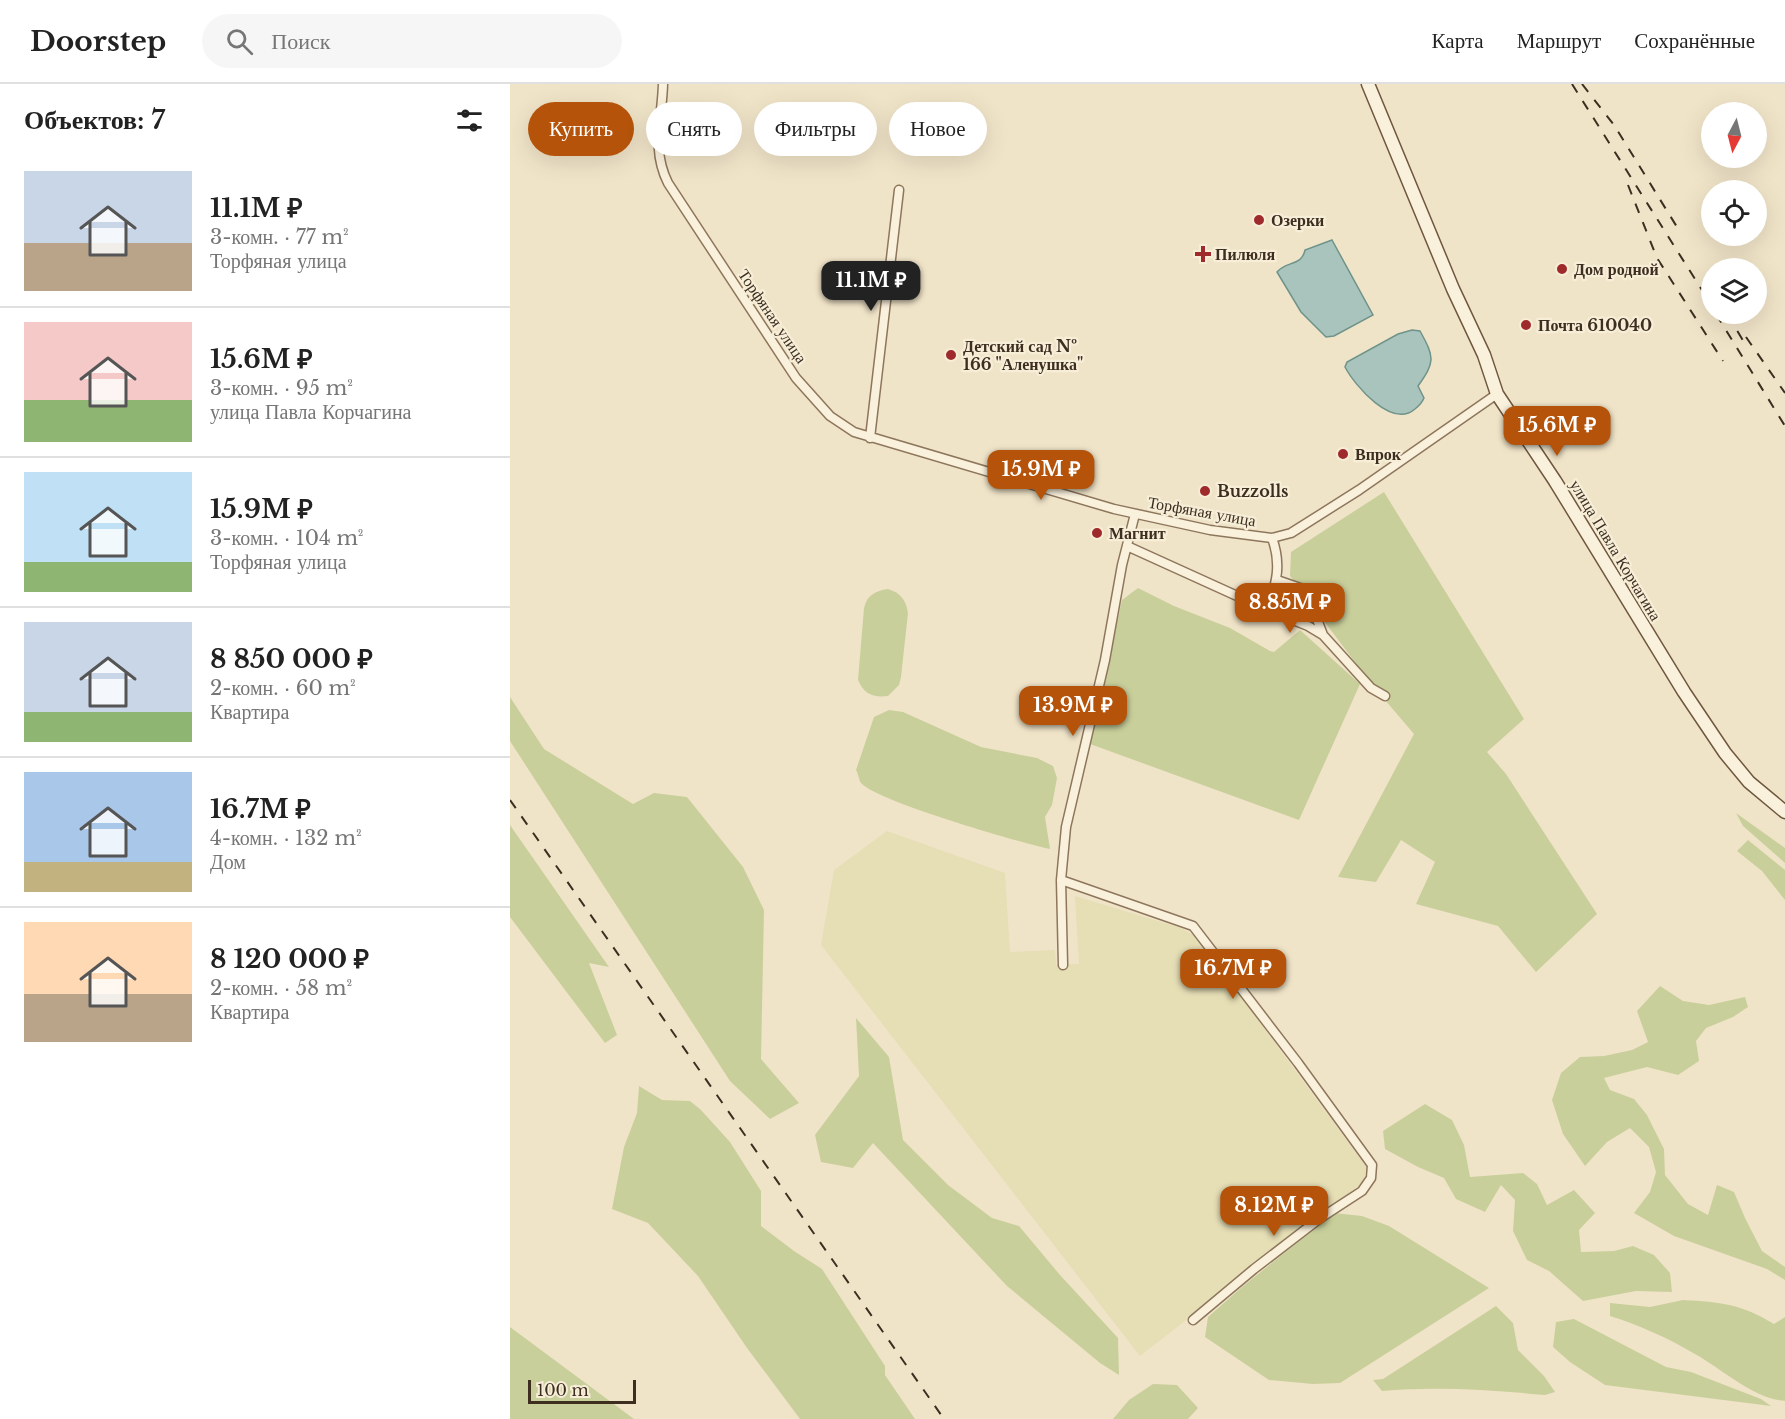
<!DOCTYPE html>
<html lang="ru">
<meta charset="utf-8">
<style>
body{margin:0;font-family:"Libre Baskerville",serif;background:#f6f6f6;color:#222;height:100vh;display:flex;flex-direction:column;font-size:22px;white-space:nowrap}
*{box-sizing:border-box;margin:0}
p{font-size:20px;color:#767676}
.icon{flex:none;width:33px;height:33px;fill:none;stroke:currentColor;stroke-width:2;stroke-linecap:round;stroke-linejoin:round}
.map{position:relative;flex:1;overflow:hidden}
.drawer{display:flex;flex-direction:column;background:#fff;width:510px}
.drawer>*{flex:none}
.guide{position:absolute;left:18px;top:18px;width:570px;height:54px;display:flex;gap:12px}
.needle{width:39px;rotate:187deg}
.controls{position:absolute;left:1191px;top:18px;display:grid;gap:12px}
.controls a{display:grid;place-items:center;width:66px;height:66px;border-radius:50%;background:#fff;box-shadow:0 6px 24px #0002;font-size:30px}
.scale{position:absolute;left:18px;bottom:15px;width:108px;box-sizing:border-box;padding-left:6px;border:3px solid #3d2e20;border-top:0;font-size:16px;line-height:21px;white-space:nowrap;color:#3d2e20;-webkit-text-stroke:4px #f7eed8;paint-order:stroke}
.price{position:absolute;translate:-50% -51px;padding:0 14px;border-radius:12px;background:#b45309;color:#fff;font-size:20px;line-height:39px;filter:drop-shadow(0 2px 3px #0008)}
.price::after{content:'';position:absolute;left:50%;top:36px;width:18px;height:14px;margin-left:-9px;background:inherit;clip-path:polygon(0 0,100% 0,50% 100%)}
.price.active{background:#222;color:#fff}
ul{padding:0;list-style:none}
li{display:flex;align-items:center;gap:18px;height:150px;padding:0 24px}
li+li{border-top:2px solid #e0e0e0}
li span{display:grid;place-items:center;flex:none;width:168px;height:120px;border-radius:0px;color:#555}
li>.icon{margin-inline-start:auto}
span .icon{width:72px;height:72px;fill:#fffc;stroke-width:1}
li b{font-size:26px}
h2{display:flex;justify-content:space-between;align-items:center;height:72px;padding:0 24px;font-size:26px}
.chip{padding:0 21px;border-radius:27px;background:#fff;box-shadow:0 6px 24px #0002;font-size:21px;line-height:54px}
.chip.active{background:#b45309;color:#fff}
header{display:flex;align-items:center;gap:36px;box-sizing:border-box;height:84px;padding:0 30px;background:#fff;border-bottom:2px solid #e0e0e0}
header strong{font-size:28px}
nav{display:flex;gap:33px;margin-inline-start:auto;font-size:21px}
.search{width:420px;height:54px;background:#f6f6f6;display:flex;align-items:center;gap:15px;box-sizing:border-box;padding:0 21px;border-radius:33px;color:#767676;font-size:22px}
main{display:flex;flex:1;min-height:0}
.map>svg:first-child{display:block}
</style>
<header>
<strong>Doorstep</strong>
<div class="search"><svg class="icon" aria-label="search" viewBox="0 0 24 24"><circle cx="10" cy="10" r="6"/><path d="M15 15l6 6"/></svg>Поиск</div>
<nav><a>Карта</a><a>Маршрут</a><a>Сохранённые</a></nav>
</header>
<main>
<section class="drawer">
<h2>Объектов: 7<svg class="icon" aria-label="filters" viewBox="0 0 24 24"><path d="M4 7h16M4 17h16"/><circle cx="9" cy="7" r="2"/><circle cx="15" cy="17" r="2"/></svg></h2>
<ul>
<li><span style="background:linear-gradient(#c9d6e8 60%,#b9a48a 0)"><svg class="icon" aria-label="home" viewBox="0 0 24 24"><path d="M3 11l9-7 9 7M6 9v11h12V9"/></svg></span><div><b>11.1M ₽</b><p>3-комн. · 77 m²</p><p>Торфяная улица</p></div></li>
<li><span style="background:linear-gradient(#f6c9c9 65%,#8fb573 0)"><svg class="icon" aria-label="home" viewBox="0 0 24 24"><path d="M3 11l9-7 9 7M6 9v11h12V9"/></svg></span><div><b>15.6M ₽</b><p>3-комн. · 95 m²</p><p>улица Павла Корчагина</p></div></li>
<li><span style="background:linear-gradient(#bfe0f5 75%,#8fb573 0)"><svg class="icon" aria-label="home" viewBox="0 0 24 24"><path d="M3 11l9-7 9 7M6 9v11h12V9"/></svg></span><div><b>15.9M ₽</b><p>3-комн. · 104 m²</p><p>Торфяная улица</p></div></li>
<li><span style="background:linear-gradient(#c9d6e8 75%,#8fb573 0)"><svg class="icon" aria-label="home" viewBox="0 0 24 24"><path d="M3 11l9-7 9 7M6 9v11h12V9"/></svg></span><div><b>8 850 000 ₽</b><p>2-комн. · 60 m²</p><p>Квартира</p></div></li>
<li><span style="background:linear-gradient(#a9c7e8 75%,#c2b280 0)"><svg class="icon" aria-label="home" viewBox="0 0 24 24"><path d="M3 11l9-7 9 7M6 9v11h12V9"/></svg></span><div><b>16.7M ₽</b><p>4-комн. · 132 m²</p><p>Дом</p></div></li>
<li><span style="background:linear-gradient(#ffd9b3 60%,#b9a48a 0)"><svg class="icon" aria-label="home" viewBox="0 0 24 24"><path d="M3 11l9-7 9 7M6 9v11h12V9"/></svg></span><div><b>8 120 000 ₽</b><p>2-комн. · 58 m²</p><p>Квартира</p></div></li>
</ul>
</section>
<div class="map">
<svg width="1275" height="1335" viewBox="0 0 1275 1335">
<rect width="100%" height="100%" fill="#f0e4c8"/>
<!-- farmland -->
<path fill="#e6deb5" d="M377 747 495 789 500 868 545 866 546 881 569 880 565 812 671 844 687 853 857 1084 852 1099 630 1272 311 861 324 786Z"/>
<!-- green -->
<path fill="#c9cf9b" d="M874 408 1014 635 977 668 996 690 1087 830 1026 888 988 842 906 820 925 778 891 756 866 798 828 793 904 650 863 602 780 492 781 468Z
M628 504 664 522 720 544 760 567 764 568 790 546 850 600 789 736 580 660 612 516Z
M378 505C391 509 396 516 398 529L391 593 389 601 378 612C363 614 354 610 348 596L354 524C357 511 365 507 378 505Z
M0 613 34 665 123 720 144 709 177 713 233 783 254 826 251 975 289 1019 260 1035 220 997 0 657Z
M379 626 393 628 471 663 527 674 543 682 547 694 542 721 535 733 540 765C511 759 366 717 351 699 349 696 348 689 346 686L364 633Z
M1226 729 1275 764V779L1233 742Z
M0 741 99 883 79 879 107 951 95 959 0 833Z
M1238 756 1275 786V816L1252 787 1227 767Z
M1150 902 1173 917 1199 921 1235 913 1238 923 1223 933 1196 944 1186 957 1189 977 1168 991 1137 983 1094 994 1100 1006 1124 1015 1137 1031 1154 1065 1155 1091 1178 1120 1198 1131 1207 1101 1224 1108 1235 1134 1252 1167 1275 1183V1196L1257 1185 1164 1152 1124 1129 1140 1108 1146 1088 1139 1063 1120 1044 1097 1058 1075 1082 1053 1050 1042 1016 1051 989 1070 973 1094 972 1122 966 1138 958 1127 927Z
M346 934 379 973 393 1056 438 1101 482 1134 509 1142 550 1191 608 1254 609 1291 590 1279 497 1202 363 1059 343 1084 311 1078 305 1051 349 992Z
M129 1002 152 1016 180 1017 191 1026 220 1058 251 1107V1142L284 1167 312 1185 375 1282V1291L405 1335H290L237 1264 188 1192 138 1139 102 1125 114 1063 127 1029Z
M915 1020 942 1036 954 1061 960 1093 1013 1089 1027 1100 1037 1121 1064 1106 1085 1129 1069 1146 1071 1168 1104 1167 1123 1162 1144 1171 1160 1189 1162 1208 1126 1207 1073 1217 1039 1187 1017 1176 1003 1147 1005 1116 991 1101 975 1128 946 1115 934 1094 908 1083 875 1065 873 1047Z
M824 1129 852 1132 879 1142 979 1204 830 1299 803 1300 759 1296 695 1253 698 1233 732 1203Z
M1173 1216C1211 1218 1231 1220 1264 1240L1275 1233V1317C1244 1315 1212 1285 1185 1270 1158 1254 1129 1241 1100 1232V1219L1140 1223Z
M986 1222 1003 1239 1008 1266 1034 1292 1045 1308 1035 1311C980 1306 927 1302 872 1307L863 1296 873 1295Z
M1064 1235 1156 1283 1181 1288 1251 1315 1261 1322 1095 1301 1060 1278 1043 1263 1046 1238Z
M0 1243 124 1335H0Z
M643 1300 667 1301 688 1324 678 1335H603L619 1316Z"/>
<!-- water -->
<path fill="#a9c4bc" stroke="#6f938a" stroke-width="1.5" d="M822 156 863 231 824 252 816 253 791 228 767 188C776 177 792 182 795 166Z
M902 246 910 247C925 274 925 278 908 302L914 314C912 319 910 321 905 325 882 345 845 302 835 283L837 278 888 250Z"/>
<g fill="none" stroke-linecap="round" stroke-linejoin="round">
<defs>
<path id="minor" d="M153 0C152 36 141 65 158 99L286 294 320 332 344 348 604 425 700 446 762 454 781 449 849 406 987 310
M360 354 389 106
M617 462 758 526C766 499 772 481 762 454
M767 496 796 506 813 551 861 604 875 612
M758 526 798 542 813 551
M551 796 683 842 788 979 862 1081 861 1094 852 1107 809 1135 744 1185 683 1236
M553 881 551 796 556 743 595 576 612 481 625 430"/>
<path id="secondary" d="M858 0 943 205 974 271 987 310 1045 397 1174 608 1215 669 1239 698 1275 728"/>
</defs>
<!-- minor casing -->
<use href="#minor" stroke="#8d765c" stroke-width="11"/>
<!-- secondary casing -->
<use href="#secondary" stroke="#6f573f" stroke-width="15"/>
<!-- minor -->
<use href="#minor" stroke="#faf1dc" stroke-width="8"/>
<!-- secondary -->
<use href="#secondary" stroke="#faf1dc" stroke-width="12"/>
<!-- rail -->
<path stroke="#3d2e20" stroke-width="2" stroke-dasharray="10 10" stroke-linecap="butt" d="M1062 0 1202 222
M1072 0 1104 41 1167 143
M1118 101 1147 174 1213 277
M1206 230 1275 342
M1217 230 1237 263
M1236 253 1275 309
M0 716 434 1335"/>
</g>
<!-- markers -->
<g fill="#9e2a2b" stroke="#f7eed8" stroke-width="2">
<circle cx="749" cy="136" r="6"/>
<path d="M690 161h6v6h6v6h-6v6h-6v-6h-6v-6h6z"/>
<circle cx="1052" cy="185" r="6"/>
<circle cx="1016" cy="241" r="6"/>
<circle cx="441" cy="271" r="6"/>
<circle cx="833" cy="370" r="6"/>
<circle cx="695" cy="407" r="6"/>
<circle cx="587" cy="449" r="6"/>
</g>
<g text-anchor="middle" stroke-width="4.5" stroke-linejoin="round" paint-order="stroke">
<!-- poi labels -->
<g font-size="16" font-weight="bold" fill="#3d2e20" stroke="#f7eed8" text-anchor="start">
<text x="761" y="142">Озерки</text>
<text x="705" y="176">Пилюля</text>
<text x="1064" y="191">Дом родной</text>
<text x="1028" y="247">Почта 610040</text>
<text x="453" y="268">Детский сад №<tspan x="453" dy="18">166 "Аленушка"</tspan></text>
<text x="845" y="376">Впрок</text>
<text x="707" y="413">Buzzolls</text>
<text x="599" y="455">Магнит</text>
</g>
<!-- street labels -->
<g font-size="16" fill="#3d2e20" stroke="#f7eed8">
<text transform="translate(263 232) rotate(56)" y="6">Торфяная улица</text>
<text transform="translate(692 427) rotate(10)" y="6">Торфяная улица</text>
<text transform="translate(1106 466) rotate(59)" y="6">улица Павла Корчагина</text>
</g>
</g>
</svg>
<div class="controls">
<a><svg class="needle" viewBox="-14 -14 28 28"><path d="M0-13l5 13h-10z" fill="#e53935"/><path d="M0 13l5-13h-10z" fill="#767676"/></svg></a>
<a><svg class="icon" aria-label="locate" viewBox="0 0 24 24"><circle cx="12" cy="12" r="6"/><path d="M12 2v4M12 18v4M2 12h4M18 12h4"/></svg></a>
<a><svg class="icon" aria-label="layers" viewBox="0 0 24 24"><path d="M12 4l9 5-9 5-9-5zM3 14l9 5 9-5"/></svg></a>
</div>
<div class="scale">100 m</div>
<b class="price active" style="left:361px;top:228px">11.1M ₽</b>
<b class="price" style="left:1047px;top:373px">15.6M ₽</b>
<b class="price" style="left:531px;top:417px">15.9M ₽</b>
<b class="price" style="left:780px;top:550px">8.85M ₽</b>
<b class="price" style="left:563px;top:653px">13.9M ₽</b>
<b class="price" style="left:723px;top:916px">16.7M ₽</b>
<b class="price" style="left:764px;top:1153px">8.12M ₽</b>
<div class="guide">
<a class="chip active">Купить</a>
<a class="chip">Снять</a>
<a class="chip">Фильтры</a>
<a class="chip">Новое</a>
</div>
</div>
</main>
